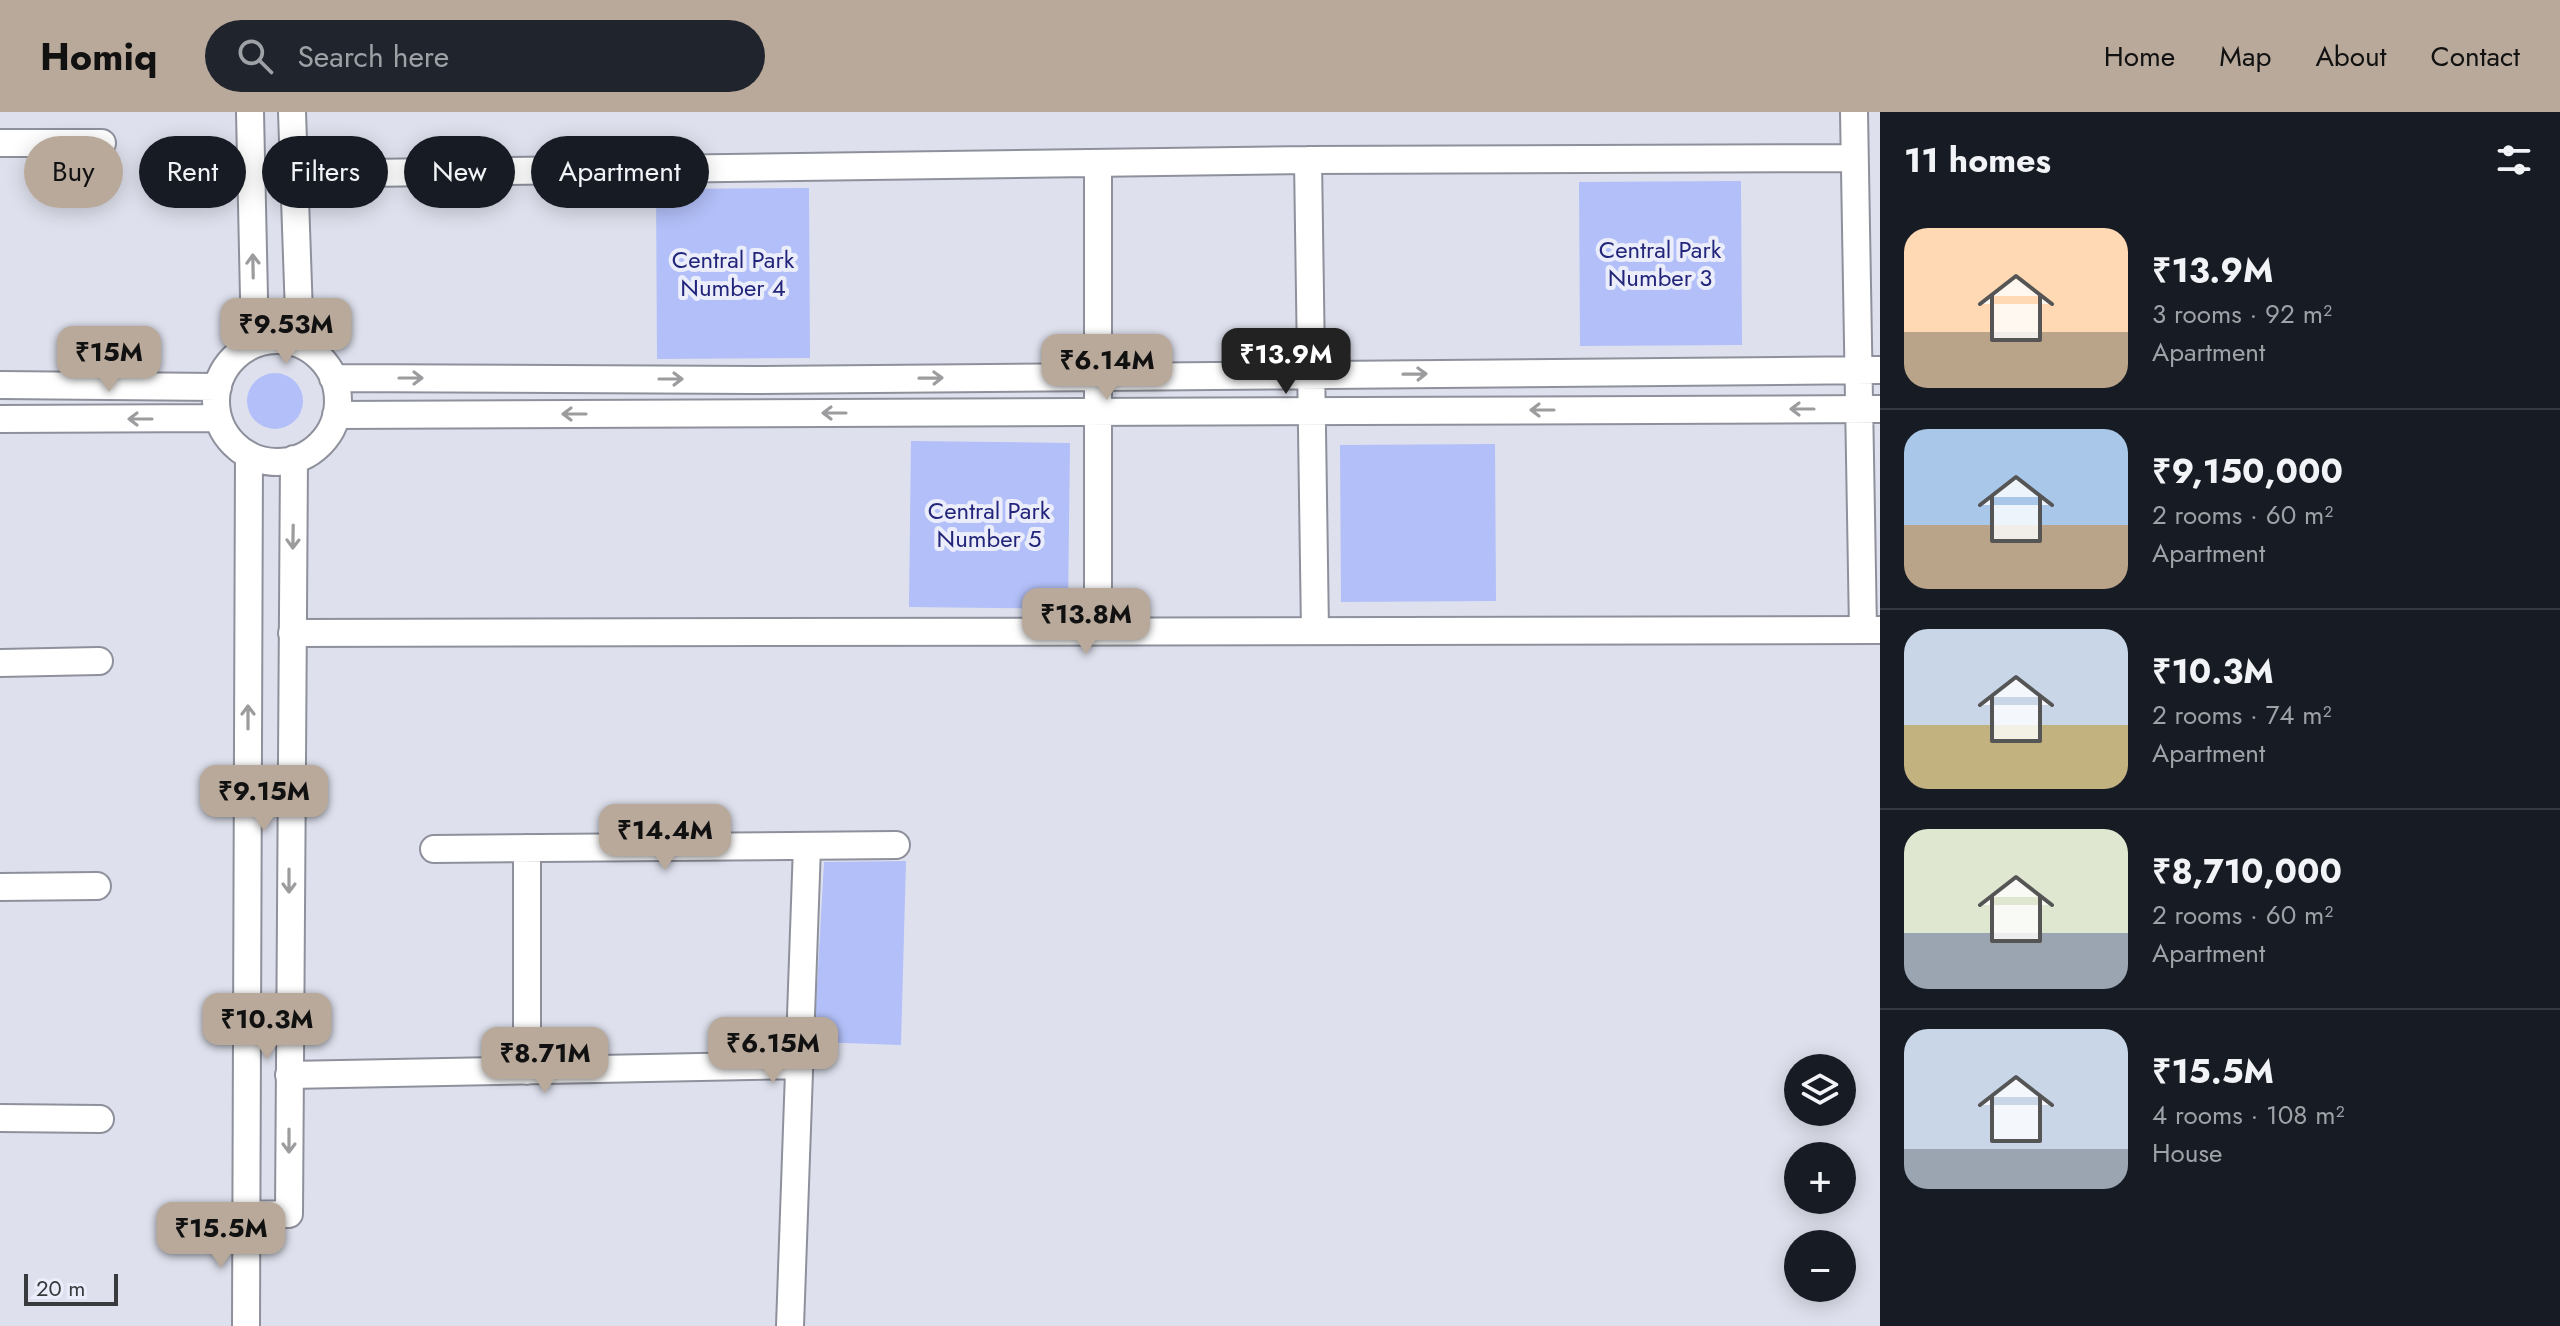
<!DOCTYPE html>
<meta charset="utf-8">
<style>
body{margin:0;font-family:Jost,sans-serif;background:#20242c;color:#f1f3f6;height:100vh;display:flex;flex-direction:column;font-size:30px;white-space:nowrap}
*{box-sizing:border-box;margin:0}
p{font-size:26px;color:#9ea1a6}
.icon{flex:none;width:44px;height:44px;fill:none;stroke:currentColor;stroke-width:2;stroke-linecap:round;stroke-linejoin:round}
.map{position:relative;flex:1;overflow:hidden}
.drawer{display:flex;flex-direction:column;background:#171b24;width:680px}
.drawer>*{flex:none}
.banner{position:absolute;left:24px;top:24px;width:760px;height:72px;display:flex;gap:16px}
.buttons{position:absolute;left:1784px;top:942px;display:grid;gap:16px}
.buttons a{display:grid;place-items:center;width:72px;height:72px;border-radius:50%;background:#171b24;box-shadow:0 4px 20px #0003;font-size:40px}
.scale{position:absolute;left:24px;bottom:20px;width:94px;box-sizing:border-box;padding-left:8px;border:4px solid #393a3e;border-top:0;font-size:22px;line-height:28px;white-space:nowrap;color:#393a3e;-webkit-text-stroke:6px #ebeefa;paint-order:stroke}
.price{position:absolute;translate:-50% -68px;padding:0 18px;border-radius:16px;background:#b9a99a;color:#111;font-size:26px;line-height:52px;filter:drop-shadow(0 2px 4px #0008)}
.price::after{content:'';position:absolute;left:50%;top:48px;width:24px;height:18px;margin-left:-12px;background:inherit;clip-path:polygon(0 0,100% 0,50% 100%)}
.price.selected{background:#222;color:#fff}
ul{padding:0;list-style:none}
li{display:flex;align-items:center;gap:24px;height:200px;padding:0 24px}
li+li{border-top:2px solid #363941}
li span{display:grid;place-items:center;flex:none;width:224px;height:160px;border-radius:24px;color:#555}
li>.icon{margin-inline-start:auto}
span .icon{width:96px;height:96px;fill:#fffc;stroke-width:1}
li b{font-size:34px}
h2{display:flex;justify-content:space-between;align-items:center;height:96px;padding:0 24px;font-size:34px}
.chip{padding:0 28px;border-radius:36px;background:#171b24;box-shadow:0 4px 20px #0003;font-size:28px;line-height:72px}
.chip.selected{background:#b9a99a;color:#111}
header{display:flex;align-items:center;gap:48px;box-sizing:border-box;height:112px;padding:0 40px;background:#b9a99a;color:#111}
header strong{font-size:38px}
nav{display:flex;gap:44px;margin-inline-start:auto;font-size:28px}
.search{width:560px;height:72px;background:#20242c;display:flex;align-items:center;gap:20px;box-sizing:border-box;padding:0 28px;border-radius:44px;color:#9ea1a6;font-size:30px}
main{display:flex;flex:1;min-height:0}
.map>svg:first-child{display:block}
</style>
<header>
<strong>Homiq</strong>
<div class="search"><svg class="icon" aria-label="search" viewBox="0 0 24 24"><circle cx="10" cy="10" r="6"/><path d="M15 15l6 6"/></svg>Search here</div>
<nav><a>Home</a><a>Map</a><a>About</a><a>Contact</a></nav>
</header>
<main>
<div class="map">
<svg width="1880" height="1214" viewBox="0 0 1880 1214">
<rect width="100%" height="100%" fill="#dee1ed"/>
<!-- green -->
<path fill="#b2bff8" d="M1741 69 1742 233 1580 234 1579 70Z
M809 76 810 246 657 247 656 77Z
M247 289a28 28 0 1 1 56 0a28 28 0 1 1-56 0Z
M911 329 1070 331 1068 497 909 495Z
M1495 332 1496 489 1341 490 1340 333Z
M906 749 901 933 814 930 824 750Z"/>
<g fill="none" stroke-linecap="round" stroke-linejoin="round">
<defs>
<path id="street" d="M250 0 255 232
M292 0 300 231
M1854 0 1863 518
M0 31H102
M1308 48 1315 519
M1098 51V519
M294 62 1308 48 1854 46
M216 289a61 61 0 1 1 122 0a61 61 0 1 1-122 0Z
M333 266 756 268 1880 258
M0 273 218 275
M336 303 1880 297
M0 307 218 306
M292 521 1880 518
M0 551 99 549
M434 737 896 733
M0 775 97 774
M527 959V736
M289 963 799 953
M0 1006 100 1007
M247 1103 289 1102 294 347
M246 1214 249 343
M790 1214 807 734"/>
</defs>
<!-- street casing -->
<use href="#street" stroke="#8e919c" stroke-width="30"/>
<!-- street -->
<use href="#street" stroke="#fff" stroke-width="26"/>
</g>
<!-- one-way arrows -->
<defs><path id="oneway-shaft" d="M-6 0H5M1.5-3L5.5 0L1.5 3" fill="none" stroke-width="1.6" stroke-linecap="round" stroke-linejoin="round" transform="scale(2)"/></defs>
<g stroke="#9c9c9e">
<use href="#oneway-shaft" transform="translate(253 154) rotate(-91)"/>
<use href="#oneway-shaft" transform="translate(1415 262) rotate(-1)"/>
<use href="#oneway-shaft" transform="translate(411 266)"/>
<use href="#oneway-shaft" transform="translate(931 266) rotate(-1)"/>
<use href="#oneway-shaft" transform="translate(671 267)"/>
<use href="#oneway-shaft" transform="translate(1802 297) rotate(180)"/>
<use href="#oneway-shaft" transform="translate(1542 298) rotate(180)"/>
<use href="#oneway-shaft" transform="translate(834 301) rotate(180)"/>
<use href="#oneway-shaft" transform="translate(574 302) rotate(180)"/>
<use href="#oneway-shaft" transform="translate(140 307) rotate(180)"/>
<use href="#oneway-shaft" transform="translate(293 425) rotate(91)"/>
<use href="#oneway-shaft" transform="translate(248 605) rotate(-90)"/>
<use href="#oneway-shaft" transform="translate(289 769) rotate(90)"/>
<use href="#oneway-shaft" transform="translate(289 1029) rotate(90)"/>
</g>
<g text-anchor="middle" stroke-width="8" stroke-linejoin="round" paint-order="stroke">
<!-- park labels -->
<g font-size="24" fill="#23257b" stroke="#ebeefa">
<text x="1660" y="146">Central Park<tspan x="1660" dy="28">Number 3</tspan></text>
<text x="733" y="156">Central Park<tspan x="733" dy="28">Number 4</tspan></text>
<text x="989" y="407">Central Park<tspan x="989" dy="28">Number 5</tspan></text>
</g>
</g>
</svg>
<div class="buttons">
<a><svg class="icon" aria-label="layers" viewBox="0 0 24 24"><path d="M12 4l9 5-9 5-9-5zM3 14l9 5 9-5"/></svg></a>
<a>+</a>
<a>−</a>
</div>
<div class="scale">20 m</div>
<b class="price" style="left:286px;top:254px">₹9.53M</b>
<b class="price" style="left:109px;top:282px">₹15M</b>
<b class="price selected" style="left:1286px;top:284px">₹13.9M</b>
<b class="price" style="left:1107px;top:290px">₹6.14M</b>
<b class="price" style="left:1086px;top:544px">₹13.8M</b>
<b class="price" style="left:264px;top:721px">₹9.15M</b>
<b class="price" style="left:665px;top:760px">₹14.4M</b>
<b class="price" style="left:267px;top:949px">₹10.3M</b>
<b class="price" style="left:773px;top:973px">₹6.15M</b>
<b class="price" style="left:545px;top:983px">₹8.71M</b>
<b class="price" style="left:221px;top:1158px">₹15.5M</b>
<div class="banner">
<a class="chip selected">Buy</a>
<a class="chip">Rent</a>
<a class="chip">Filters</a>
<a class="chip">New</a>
<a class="chip">Apartment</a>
</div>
</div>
<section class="drawer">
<h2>11 homes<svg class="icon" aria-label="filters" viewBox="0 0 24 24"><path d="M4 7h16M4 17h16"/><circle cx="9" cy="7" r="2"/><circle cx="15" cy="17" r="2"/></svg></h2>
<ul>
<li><span style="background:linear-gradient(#ffd9b3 65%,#b9a48a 0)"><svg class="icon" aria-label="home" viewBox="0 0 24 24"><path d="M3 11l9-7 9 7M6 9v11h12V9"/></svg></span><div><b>₹13.9M</b><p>3 rooms · 92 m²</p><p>Apartment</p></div></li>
<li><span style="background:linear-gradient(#a9c7e8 60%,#b9a48a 0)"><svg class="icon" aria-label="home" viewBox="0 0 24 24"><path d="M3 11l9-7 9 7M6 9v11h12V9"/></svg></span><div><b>₹9,150,000</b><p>2 rooms · 60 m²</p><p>Apartment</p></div></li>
<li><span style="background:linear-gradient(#c9d6e8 60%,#c2b280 0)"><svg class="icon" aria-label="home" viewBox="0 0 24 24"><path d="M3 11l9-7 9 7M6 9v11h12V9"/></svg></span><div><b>₹10.3M</b><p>2 rooms · 74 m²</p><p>Apartment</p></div></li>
<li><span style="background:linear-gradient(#dfe7d0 65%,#9aa5b1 0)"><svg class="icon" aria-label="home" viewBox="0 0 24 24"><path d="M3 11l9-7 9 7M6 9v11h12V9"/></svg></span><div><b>₹8,710,000</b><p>2 rooms · 60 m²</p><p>Apartment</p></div></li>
<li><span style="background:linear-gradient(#c9d6e8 75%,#9aa5b1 0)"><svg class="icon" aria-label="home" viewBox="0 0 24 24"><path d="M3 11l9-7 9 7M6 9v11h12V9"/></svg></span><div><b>₹15.5M</b><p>4 rooms · 108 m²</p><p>House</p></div></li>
</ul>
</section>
</main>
